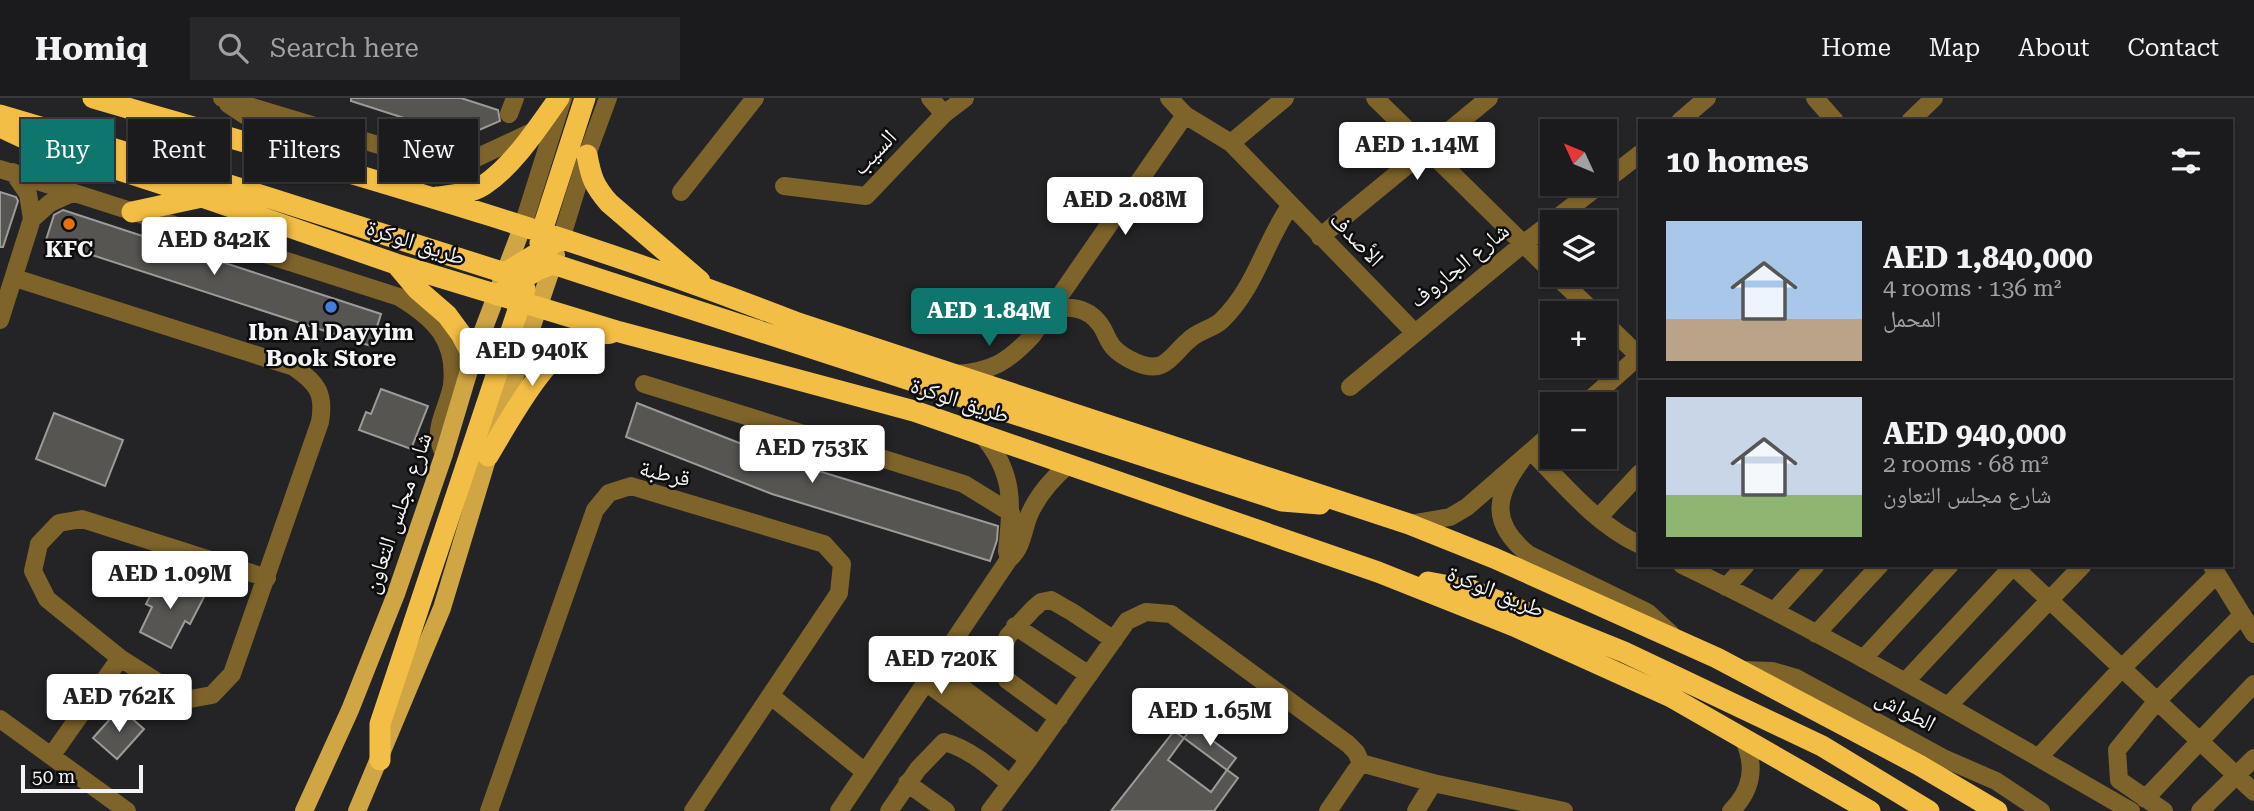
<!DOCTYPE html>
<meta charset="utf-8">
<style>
body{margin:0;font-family:"Roboto Serif","Noto Naskh Arabic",serif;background:#282729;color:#f1f3f6;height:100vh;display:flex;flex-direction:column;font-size:26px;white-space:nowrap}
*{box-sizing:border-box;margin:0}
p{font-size:23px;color:#a0a1a3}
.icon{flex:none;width:38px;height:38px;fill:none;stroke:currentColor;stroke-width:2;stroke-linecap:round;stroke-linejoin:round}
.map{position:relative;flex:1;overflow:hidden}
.details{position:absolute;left:1638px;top:21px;width:595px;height:448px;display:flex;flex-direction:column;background:#1b1a1c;border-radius:0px;box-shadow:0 2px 5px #0004,0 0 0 2px #39383b}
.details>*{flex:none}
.guide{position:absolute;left:21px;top:21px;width:665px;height:63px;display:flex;gap:14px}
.needle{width:46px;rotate:314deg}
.buttons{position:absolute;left:1540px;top:21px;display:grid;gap:14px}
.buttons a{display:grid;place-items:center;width:77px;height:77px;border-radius:0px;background:#1b1a1c;box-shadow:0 2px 5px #0004,0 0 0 2px #39383b;font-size:35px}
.scale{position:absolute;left:21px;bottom:18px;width:122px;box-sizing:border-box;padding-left:7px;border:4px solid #f4f3f5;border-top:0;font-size:19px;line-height:24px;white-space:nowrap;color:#f4f3f5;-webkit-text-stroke:5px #0d0d0e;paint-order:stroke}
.price{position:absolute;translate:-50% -60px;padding:0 16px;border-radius:7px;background:#fff;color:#222;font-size:23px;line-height:46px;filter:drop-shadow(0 2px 4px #0008)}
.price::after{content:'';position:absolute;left:50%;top:42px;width:21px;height:16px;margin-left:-10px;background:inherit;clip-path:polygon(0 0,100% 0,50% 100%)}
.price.selected{background:#0f766e;color:#fff}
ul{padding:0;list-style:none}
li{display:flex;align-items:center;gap:21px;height:175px;padding:0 28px}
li+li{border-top:2px solid #39383b}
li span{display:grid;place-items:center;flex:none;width:196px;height:140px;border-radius:0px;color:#555}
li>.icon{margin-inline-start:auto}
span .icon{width:84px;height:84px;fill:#fffc;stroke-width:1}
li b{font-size:30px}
h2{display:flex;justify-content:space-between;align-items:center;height:84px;padding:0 28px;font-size:30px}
.chip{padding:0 24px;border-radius:0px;background:#1b1a1c;box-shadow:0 2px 5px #0004,0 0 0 2px #39383b;font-size:24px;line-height:63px}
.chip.selected{background:#0f766e;color:#fff}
header{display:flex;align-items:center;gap:42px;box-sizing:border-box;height:98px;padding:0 35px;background:#1b1a1c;border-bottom:2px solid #39383b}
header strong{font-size:33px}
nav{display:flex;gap:38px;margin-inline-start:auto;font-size:24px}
.search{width:490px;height:63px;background:#282729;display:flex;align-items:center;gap:18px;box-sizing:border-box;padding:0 24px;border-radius:0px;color:#a0a1a3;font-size:26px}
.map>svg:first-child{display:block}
</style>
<header>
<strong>Homiq</strong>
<div class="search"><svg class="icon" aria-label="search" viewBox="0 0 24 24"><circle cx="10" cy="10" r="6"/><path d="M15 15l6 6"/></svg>Search here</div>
<nav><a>Home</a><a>Map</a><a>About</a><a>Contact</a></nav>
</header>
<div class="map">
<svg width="2254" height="713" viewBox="0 0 2254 713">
<rect width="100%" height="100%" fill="#242325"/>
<!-- building -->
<path fill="#575552" stroke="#9d9b98" stroke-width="2" d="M351 0H461L498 12 500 23 463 39 351 3Z
M0 94 16 99 18 103 3 149H0Z
M63 112 381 216 371 248 46 142 54 117Z
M381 291 428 308 411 351 359 332 366 314 371 316Z
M637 305 783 362 998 428 997 442 990 463 772 396 626 339Z
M54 315 123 342 105 388 36 361Z
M161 477 204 499 190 526 185 523 171 550 140 534 152 509 146 506Z
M120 610 144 631 117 661 93 640Z
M1193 628 1236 660 1227 672 1184 640Z
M1174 633 1184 640 1168 662 1211 694 1227 672 1238 680 1214 713H1111Z"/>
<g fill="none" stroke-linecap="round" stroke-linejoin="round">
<!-- minor -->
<path stroke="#7e632a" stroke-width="18" d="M222 0 445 67H461L536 32
M930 0 944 16
M1169 0 1185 17 1231 45 1415 235
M1375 0 1552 174
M1815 0 1835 23
M228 6 281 41 312 57
M509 16 515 0
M1680 23 1707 0
M1910 23 1934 0
M1231 45 1285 0
M0 71 399 199C434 220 457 242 452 287 450 302 437 325 439 340 439 345 442 351 444 356
M1605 83 1640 56
M784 88 866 98 944 16 965 0
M681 94 755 0
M32 121 50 105 72 95
M523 127 563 0
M1320 139 1489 0
M561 141 587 57 608 0
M1555 177 1595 215
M15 180 294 269C317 285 325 295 320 324L232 576 212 597 190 601 164 588 120 560 47 501 33 473 39 446 59 425 82 421 267 480
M1051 211C1070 208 1087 209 1099 225 1105 232 1107 242 1113 249 1122 259 1147 273 1161 267 1171 263 1180 249 1189 242 1198 233 1212 231 1221 223 1256 189 1264 146 1290 108
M0 222 32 121 28 96 13 74
M1605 225 1639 258
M955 276C991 274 1008 264 1032 238L1185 17
M644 286 964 386 1011 415
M1350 289 1523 146 1601 86
M1585 306 1640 257
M981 336C1015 374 1012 406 1007 453L1009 461
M1532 354C1565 388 1596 426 1640 447
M1521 363C1494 399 1491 426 1528 456L1647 514 1671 536
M1598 420 1640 375
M1409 426 1450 419 1467 409 1552 335
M1682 467C1836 541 1983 628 2131 713
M2012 467 2254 694
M2212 468 2254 536
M1726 489 1746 467
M1774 513 1816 467
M1015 528 1089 577
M1816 536 1880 467
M1863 561 1950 467
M937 571 1039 647
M1741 572 1772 573 1796 580 1943 660 1996 683 2041 713
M1905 584 2014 467
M927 585 1029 661
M771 598 865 674
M1948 608 2083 467
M1059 620 1007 582 1002 572 1000 559 1008 538 1033 511 1041 504 1051 502 1072 514 1114 542
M0 621 127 713
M52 657 120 560
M2039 659 2121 571 2217 476
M1361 665 1433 685 1564 713
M907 685 946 713
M2145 701 2254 586
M489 713 595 412 609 395 631 388 824 446 842 466 839 495 693 713
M839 713 1009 461C1023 450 1023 430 1030 415 1039 395 1053 380 1069 366
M889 713 918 671 944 644C968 650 992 670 1010 686
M990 713 1029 661 1127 523 1146 514 1171 516 1348 646 1356 654 1361 665 1328 713
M1416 713 1433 685
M1731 713C1752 692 1756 669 1744 642
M2164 713 2119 682 2117 652 2156 604 2242 517
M2200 713 2254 660"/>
<!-- major -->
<path stroke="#d0a544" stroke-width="18" d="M304 713 350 612 396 496 444 356 473 259 523 127
M357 713 442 510 488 358 556 157"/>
<!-- highway -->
<path stroke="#f3be45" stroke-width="21" d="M93 0C330 69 568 135 798 225L1409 426 1494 460 1717 560 1919 667 1997 713
M0 17 132 56 505 175 561 141
M0 29 30 43 202 99 396 166 620 234 914 313 1378 474 1514 528 1671 599 1870 713
M587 57C591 79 594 88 609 105L700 183
M437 99C453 97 470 96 484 87 514 67 539 28 559 0
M132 114 202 99
M540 145 542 133 585 0
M396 166 417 191 447 217 461 236 473 259
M497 197 537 172 553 166 1282 403 1320 406
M488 358C506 328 550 247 584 238 592 236 603 236 611 235
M1428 484 1471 492 1624 554 1822 648 1929 713
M380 662V626L525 191"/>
</g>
<!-- markers -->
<circle fill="#e8710a" stroke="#0d0d0e" stroke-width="2.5" cx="69" cy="126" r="7"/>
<circle fill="#3f7fe0" stroke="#0d0d0e" stroke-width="2.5" cx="331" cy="209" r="7"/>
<g text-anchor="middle" stroke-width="5" stroke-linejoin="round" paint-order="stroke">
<!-- street labels -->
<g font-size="23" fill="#f4f3f5" stroke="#0d0d0e">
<text transform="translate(874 54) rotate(-46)" y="8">السيب</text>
<text transform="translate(1357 141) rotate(46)" y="8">الأصدف</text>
<text transform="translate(416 144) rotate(18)" y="8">طريق الوكرة</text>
<text transform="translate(1459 167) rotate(-39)" y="8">شارع الجاروف</text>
<text transform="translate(960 302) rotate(18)" y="8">طريق الوكرة</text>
<text transform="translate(665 375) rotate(13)" y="8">قرطبة</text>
<text transform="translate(397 415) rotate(-71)" y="8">شارع مجلس التعاون</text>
<text transform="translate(1496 493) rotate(22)" y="8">طريق الوكرة</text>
<text transform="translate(1906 612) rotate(28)" y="8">الطواش</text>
</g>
<!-- poi labels -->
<g font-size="23" font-weight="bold" fill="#f4f3f5" stroke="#0d0d0e">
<text x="69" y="159">KFC</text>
<text x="331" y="242">Ibn Al Dayyim<tspan x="331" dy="26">Book Store</tspan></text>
</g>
</g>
</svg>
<div class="buttons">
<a><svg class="needle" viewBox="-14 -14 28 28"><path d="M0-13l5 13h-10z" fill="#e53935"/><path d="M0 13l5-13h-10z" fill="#a0a1a3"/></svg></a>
<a><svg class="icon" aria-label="layers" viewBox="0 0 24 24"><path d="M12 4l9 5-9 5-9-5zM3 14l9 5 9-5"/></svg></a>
<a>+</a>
<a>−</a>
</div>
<div class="scale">50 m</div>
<b class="price" style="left:1417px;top:84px">AED 1.14M</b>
<b class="price" style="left:1125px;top:139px">AED 2.08M</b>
<b class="price" style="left:214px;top:179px">AED 842K</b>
<b class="price selected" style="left:989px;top:250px">AED 1.84M</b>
<b class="price" style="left:532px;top:290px">AED 940K</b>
<b class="price" style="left:812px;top:387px">AED 753K</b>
<b class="price" style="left:170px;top:513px">AED 1.09M</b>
<b class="price" style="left:941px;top:598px">AED 720K</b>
<b class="price" style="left:119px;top:636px">AED 762K</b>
<b class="price" style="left:1210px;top:650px">AED 1.65M</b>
<div class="guide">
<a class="chip selected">Buy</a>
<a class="chip">Rent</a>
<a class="chip">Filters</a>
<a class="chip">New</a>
</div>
<section class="details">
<h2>10 homes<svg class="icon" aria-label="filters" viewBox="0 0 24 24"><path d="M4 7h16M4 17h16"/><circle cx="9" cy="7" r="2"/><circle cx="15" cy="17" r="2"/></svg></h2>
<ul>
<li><span style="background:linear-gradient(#a9c7e8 70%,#b9a48a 0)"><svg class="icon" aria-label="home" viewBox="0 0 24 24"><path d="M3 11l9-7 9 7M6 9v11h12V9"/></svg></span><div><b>AED 1,840,000</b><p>4 rooms · 136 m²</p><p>المحمل</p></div></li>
<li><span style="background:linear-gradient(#c9d6e8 70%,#8fb573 0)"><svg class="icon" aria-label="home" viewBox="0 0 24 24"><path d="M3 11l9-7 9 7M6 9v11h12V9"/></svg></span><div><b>AED 940,000</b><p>2 rooms · 68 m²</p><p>شارع مجلس التعاون</p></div></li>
</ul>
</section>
</div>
